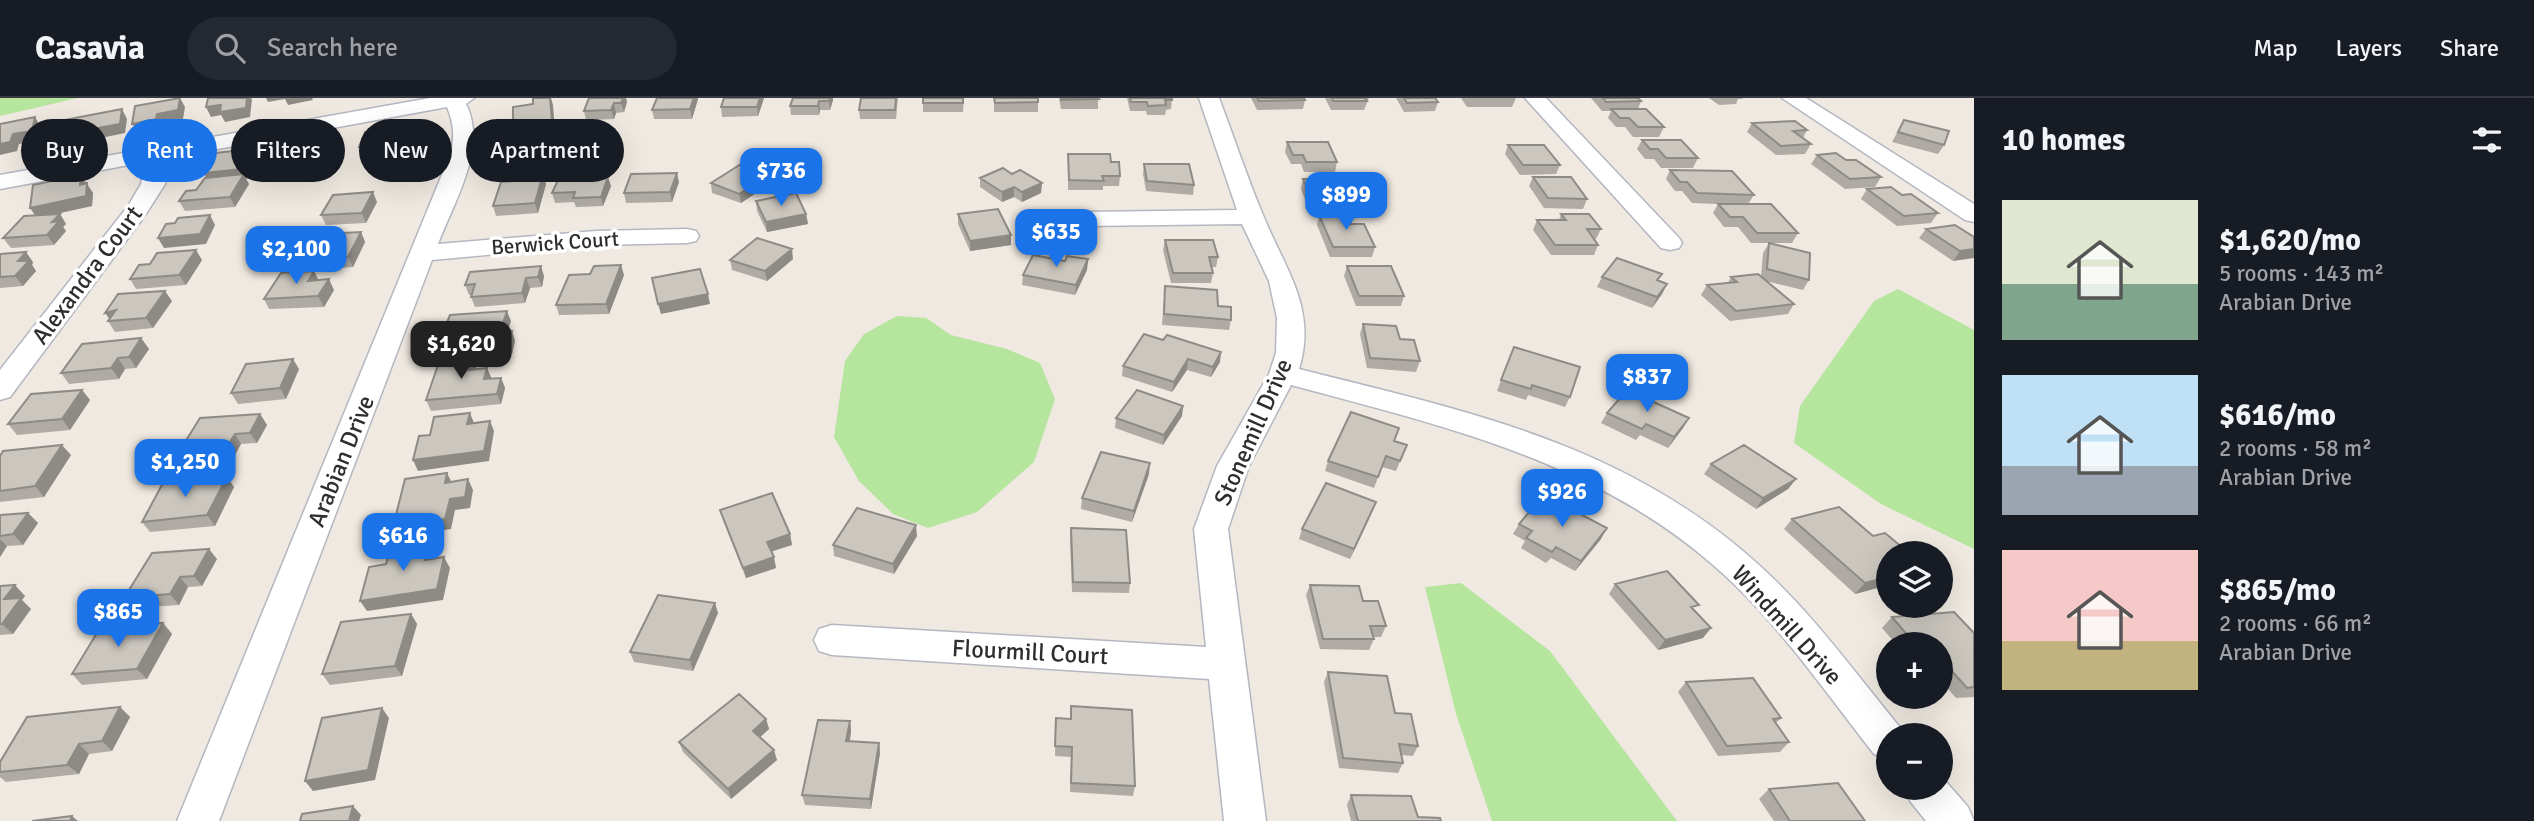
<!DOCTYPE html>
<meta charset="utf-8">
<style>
body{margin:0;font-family:Signika,sans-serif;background:#242831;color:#f1f3f6;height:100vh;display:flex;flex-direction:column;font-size:26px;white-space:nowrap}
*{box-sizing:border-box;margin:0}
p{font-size:23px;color:#9ea1a6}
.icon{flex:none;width:38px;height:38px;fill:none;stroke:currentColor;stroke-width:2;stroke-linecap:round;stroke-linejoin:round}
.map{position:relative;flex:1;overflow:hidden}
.sheet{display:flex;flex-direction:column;background:#171b24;width:560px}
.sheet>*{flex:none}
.hud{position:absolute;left:21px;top:21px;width:665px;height:63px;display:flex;gap:14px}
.buttons{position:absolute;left:1876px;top:443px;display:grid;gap:14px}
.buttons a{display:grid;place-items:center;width:77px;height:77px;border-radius:50%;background:#171b24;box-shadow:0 7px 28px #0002;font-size:35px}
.price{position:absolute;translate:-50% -60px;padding:0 16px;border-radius:14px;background:#1a73e8;color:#fff;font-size:23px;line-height:46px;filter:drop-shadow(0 2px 4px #0008)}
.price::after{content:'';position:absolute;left:50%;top:42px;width:21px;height:16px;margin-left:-10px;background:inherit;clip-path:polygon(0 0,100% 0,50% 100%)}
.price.on{background:#222;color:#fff}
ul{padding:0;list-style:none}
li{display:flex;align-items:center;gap:21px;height:175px;padding:0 28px}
li span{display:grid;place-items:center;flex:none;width:196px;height:140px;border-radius:0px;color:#555}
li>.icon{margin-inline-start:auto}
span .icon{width:84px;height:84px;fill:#fffc;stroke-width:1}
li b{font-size:30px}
h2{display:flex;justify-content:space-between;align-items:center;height:84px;padding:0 28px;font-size:30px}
.chip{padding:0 24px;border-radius:32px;background:#171b24;box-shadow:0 7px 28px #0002;font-size:24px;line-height:63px}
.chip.on{background:#1a73e8;color:#fff}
header{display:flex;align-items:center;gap:42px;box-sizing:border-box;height:98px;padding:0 35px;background:#171b24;border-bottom:2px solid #363941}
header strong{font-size:33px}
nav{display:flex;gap:38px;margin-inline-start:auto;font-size:24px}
.search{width:490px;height:63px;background:#242831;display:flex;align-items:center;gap:18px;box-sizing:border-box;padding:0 24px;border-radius:38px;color:#9ea1a6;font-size:26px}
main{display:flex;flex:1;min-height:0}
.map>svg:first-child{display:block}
</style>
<header>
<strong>Casavia</strong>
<div class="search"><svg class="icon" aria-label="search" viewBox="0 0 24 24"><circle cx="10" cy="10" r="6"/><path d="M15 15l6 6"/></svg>Search here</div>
<nav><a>Map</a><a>Layers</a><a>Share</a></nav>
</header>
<main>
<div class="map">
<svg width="1974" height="723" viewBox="0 0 1974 723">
<rect width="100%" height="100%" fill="#efe9e1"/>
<!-- green -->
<path fill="#b6e59e" d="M0 0H78L0 18Z
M1898 191 1974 232V451L1881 406 1794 345 1800 308 1874 203Z
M897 218 926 220 951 237 1007 251 1040 265 1055 301 1034 364 977 414 928 430 893 416 859 383 834 339 845 263 864 236Z
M1461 485 1550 553 1677 723H1492L1456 616 1425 489Z"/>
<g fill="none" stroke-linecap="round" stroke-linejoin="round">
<defs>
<path id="street" d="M430 0H474L466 6C488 49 454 104 438 146L596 133 687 131 696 133 699 138 696 143 687 145 596 147 432 162 219 723H177L450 57C455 40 454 26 447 9L169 60 165 86 146 116 10 299 0 302V272L128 108 141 86 145 64 0 91V77Z
M1199 0H1219C1234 39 1247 79 1263 117 1284 170 1318 210 1299 271 1469 314 1624 345 1759 467 1813 516 1856 576 1902 632L1905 637H1888V662L1874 656C1829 599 1788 539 1736 488 1611 366 1454 331 1291 287L1249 368 1228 431 1266 723H1224L1209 581 832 557 819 553 814 542 819 531 832 527 1206 549 1194 431 1217 368 1269 276 1276 255 1277 220 1269 183 1242 126 1085 128 1076 126 1073 121 1076 116 1085 114 1237 112Z
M1525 0H1546L1679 140 1682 145 1679 150 1670 152 1661 150Z
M1782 0H1806L1974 106V124L1965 122Z
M1941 678 1968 709 1974 723H1926L1910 703 1905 690H1941Z"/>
</defs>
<!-- street casing -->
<use href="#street" stroke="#b4b7c1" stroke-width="3"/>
<!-- street -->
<use href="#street" fill="#fff" fill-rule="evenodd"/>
</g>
<!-- wall -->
<path fill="#afaba4" d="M589 0H626L627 4 624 14 616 15 614 21 586 22 584 13Z
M764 0 758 18 722 19 721 9Z
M793 0 833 2 830 12H820L819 17H791L790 8Z
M898 0 896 21H860L859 12Z
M923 0H964L963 14H923Z
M994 0 1038 4V14H994Z
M1059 0H1098V11H1061Z
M1127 0H1172L1171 11 1166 12 1165 17H1147L1146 13H1130Z
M1251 0H1304L1305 2 1303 11 1257 12Z
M1325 0H1369L1364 12H1331Z
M1396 0H1437L1436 2 1438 4 1435 13 1404 14Z
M1461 0H1516L1512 9H1467Z
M1591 0H1638L1641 3 1638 11 1664 29 1659 39H1633L1625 29H1616L1608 20 1611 13H1602Z
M1709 0H1743L1742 1H1738L1736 6 1719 7Z
M698 1 692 21H654L652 12Z
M1904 22 1944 47 1938 56 1892 44Z
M1752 25 1807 32 1803 40 1811 46 1805 56 1776 57 1747 34Z
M1642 42 1698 60 1693 70H1661L1654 61H1645L1637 51Z
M1287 44 1337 64 1335 74H1304L1301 66H1291L1285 54Z
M1508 47 1560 67 1556 76 1520 77 1505 56Z
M253 51 262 70 257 79 246 81 249 86 235 109 185 113 179 103 196 92 206 80 204 75Z
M1068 56 1111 64 1120 78 1119 88H1103V92H1068Z
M1817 57 1881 79 1875 89 1845 91 1811 66Z
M1144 66 1194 87 1193 97 1146 93 1143 76Z
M1670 72 1754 97 1748 106 1798 135 1792 145H1770L1809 182 1803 192 1766 183 1794 206 1788 216 1730 223 1701 197 1707 187 1728 185 1731 179H1761L1763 155 1769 145H1751L1738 129H1724L1713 115 1718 106 1692 105 1682 93H1675L1666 81Z
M543 76 546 86 538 115 496 118 493 108 529 82Z
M1012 76 1042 85 1041 95 1022 104 1014 99 1002 104 980 89V80Z
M1533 79 1587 101 1583 111 1544 110 1529 88Z
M1303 81 1356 104 1353 113H1320L1316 104H1306L1301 91Z
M679 84 672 104 626 105 624 95Z
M86 85 93 95 92 108 55 116H60L66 126 63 129 66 133 54 147 11 150 3 140 35 118Z
M711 85H771L741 105 712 95Z
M611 88 603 108 576 109 574 104 555 105 552 95Z
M1867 91 1938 115 1931 125 1897 128 1861 101Z
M756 103 806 116 808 126 767 134 757 113Z
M377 104 366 125 326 127 321 117Z
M958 116 1011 147 970 153 958 126Z
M1561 116 1601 131 1596 141H1594L1598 147 1594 157H1551L1533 132 1537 122H1559Z
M1319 117 1351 126 1375 149 1372 159H1330L1317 127Z
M1926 131 1974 139 1953 163 1919 140Z
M361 134 365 144 353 169 313 172 308 162Z
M1165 142 1218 159 1216 169H1212L1213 175 1211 185H1171L1163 152Z
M0 156 33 164 32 167 36 173 23 188 0 190Z
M793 161 767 183 732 172 730 162Z
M1088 161 1087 172 1075 197 1022 187 1023 177 1065 163Z
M202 162 186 187 136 191 130 181Z
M1347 168 1404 198 1401 208H1356L1344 178Z
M314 173 318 182 334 192 324 209 269 211 264 201Z
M624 177 609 216 559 217 556 207Z
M544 178 542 189 530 190 525 205 475 209 471 199 472 197H469L465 187Z
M1602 179 1658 182 1667 186 1662 196 1652 210 1597 189Z
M1165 188 1218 208 1231 222 1229 232 1162 227Z
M172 203 153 230 115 234 108 223Z
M511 223 507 233 515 243 512 256 441 261 436 251Z
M1363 226 1400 241 1420 263 1416 274 1367 270 1360 236Z
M141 240 149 251 136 270 125 271 119 281 69 286 61 275Z
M1163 242 1220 264 1211 279 1187 272 1172 294 1122 278 1123 268Z
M1514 249 1570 299 1565 309 1528 297 1526 302 1497 293Z
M299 271 286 301 238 306 231 295Z
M477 271 491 281 501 280 505 290 501 306 431 313 426 302Z
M82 292 90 302 70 332 17 337 8 326Z
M1183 308 1182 318 1163 347 1115 330 1116 320Z
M1607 315 1689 320 1683 330 1668 350 1640 337 1636 342 1601 325Z
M260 316 267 327 257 345 241 346 231 364 185 367 177 357Z
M1395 343 1407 347 1396 373 1382 369 1374 390 1325 373 1328 363Z
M71 357 44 399 0 404V358Z
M1711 366 1796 381 1788 391 1756 411 1704 376Z
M1149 376 1132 424 1081 411 1082 400Z
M227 379 234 389 215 428 150 434 142 424Z
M720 412 790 436 792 447 772 453 776 470 746 480 723 422Z
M1372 414 1350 461 1299 441 1302 431Z
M28 415 38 425 23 447 7 448 0 459V417Z
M1792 421 1888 455V487L1855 496 1784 431Z
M1519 426 1601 441 1575 473 1551 460 1546 465 1521 450 1525 443 1513 436Z
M1071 430 1130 485 1129 495 1072 494 1070 441Z
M917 438 894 476 834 458 833 447Z
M217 461 202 488 188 489 179 507 133 510 124 500Z
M1615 486 1695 513 1703 540 1658 552 1609 496Z
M1310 487 1363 503 1386 528 1381 539H1373L1374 541 1369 552 1320 551 1306 497Z
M0 488 25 498 22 502 31 511 13 536 0 537Z
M718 515 693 573 634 564 630 554Z
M411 516 417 526 402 578 330 587 322 576Z
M1892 519 1974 535V599L1956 600 1941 583V546H1896L1882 530Z
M163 525 172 536 147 581 82 587 72 576Z
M1328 574 1395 615 1418 648 1413 658 1401 657 1403 665 1398 675 1339 670 1324 584Z
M1686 584 1781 620 1776 625 1789 644 1780 654 1718 658 1678 594Z
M1071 608 1135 688 1133 698 1070 694 1071 659 1055 658 1056 620 1070 621Z
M120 609 130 619 112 653 89 656 79 676 6 684 0 679V664Z
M766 621 769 631 760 639 777 662 731 701 683 654 679 644Z
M850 623 851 633 850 643 879 645 880 655 871 711 805 707 802 697Z
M1769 691 1865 723H1774L1759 701Z
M1351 697 1418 719 1441 723H1351L1347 707Z"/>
<!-- shaded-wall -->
<path fill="#8e8b86" d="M180 0 185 9 183 21 162 25 161 31 138 35 132 26 157 16Z
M247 0H251L252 1 250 19 225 24 221 17 211 19 206 9Z
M266 0H312L313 2 288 7 285 1 268 4Z
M551 0 553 7 555 33 516 38 513 29Z
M623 0H626L627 4 624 14 621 5Z
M694 0H698V1L692 21 690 11Z
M760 0H764L758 18 757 9Z
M830 0H833V2L830 12 829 3Z
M819 3 820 12 819 17 818 8Z
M614 5 616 15 614 21 611 12Z
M122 11 127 21 125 35 91 42V47L65 52 59 42 86 32Z
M35 19 41 29 38 42 19 46 17 53 0 57V46Z
M411 29 415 38 410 58 381 61 379 57 364 59 359 49Z
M253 51 262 70 257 79 246 81 249 86 235 109 230 99 209 85 204 75 249 61Z
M677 75 679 84 672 104 670 94Z
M543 76 546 86 538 115 535 105Z
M769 76 771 85 741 105 739 96Z
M81 77 93 95 92 108 37 120 30 110 80 87Z
M608 79 611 88 603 108 601 99Z
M1042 85 1041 95 1022 104V94Z
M1014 89V99L1002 104V94Z
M373 94 377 104 366 125 362 115Z
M60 116 66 126 63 129 66 133 54 147 47 137 52 124Z
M806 116 808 126 767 134 766 124Z
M210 117 215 127 206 146 164 150 158 140Z
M361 134 365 144 353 169 348 159Z
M1011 137V147L970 153V143Z
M792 151 793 161 767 183 765 173Z
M1974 151V160L1953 163 1960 153Z
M196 152 202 162 186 187 179 177Z
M26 154 33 164 32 167 36 173 23 188 15 178 18 163Z
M1088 161 1087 172 1075 197 1076 187Z
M621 167 624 177 609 216 606 206Z
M541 168 544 178 542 189 538 179Z
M314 173 319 183H308Z
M526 180 530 190 525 205 522 195Z
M329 181 334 192 324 209 318 198Z
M1667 186 1662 196 1652 210 1657 199Z
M165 193 172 203 153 230 146 220Z
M708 196 710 206 661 216 658 206Z
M116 212 111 223 105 215Z
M507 213 511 223 504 244 500 234Z
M512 233 515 243 512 256 508 246Z
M141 240 149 251 136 270 129 259Z
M1221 254 1220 264 1211 279 1213 269Z
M118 260 125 271 119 281 111 270Z
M473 260 477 271 469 272Z
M293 261 299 271 286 301 280 290Z
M1188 261 1187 272 1172 294 1174 284Z
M487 270 492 281H484Z
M501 280 505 290 501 306 497 296Z
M82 292 90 302 70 332 62 321Z
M1183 308 1182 318 1163 347 1164 337Z
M470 315 474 325 467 326Z
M260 316 267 327 257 345 250 335Z
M1689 320 1683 330 1668 350 1674 339Z
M490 323 494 333 489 363 418 373 413 362Z
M235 336 241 346 231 364 224 353Z
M62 347 71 357 44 399 35 388Z
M1150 365 1149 376 1132 424 1134 413Z
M447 375 452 385H445Z
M227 379 234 389 215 428 207 417Z
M468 381 473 392 470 410 455 412 451 431 399 439 393 429 450 401Z
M1796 381 1788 391 1756 411 1763 400Z
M1376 404 1372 414 1350 461 1354 451Z
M28 415 38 425 23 447 13 436Z
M916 427 917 438 894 476 893 466Z
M1607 430 1601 441 1575 473 1581 463Z
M790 436 792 447 770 454 767 444Z
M0 441 7 448 0 459Z
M429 443 435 453 431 473 425 462Z
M209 451 217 461 202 488 194 478Z
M444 459 450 470 443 502 367 513 360 503Z
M774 459 776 470 746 480 743 470Z
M180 479 188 489 179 507 170 496Z
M1888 479V487L1855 496 1865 485Z
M15 487 25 498 22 502 31 511 13 536 2 526 4 501Z
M715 505 718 515 693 573 690 562Z
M411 516 417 526 402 578 395 568Z
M163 525 172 536 147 581 137 571Z
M1711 530 1703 540 1658 552 1665 542Z
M120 609 130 619 112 653 102 643Z
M382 610 389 620 375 682 313 693 305 683Z
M766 621 769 631 756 643 753 633Z
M850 623 851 633 848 653 846 643Z
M879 645 880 655 871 711 870 701Z
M79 646 89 656 79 676 67 667Z
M774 652 777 662 731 701 728 691Z
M353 708 361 717 359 723H349Z
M72 718 78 723H70Z"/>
<!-- building -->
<path fill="#cbc7bf" stroke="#8e8b86" stroke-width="2" d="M180 0 178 12 157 16 156 21 132 26 135 8Z
M208 0H247L246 10 220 14 221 7 206 9Z
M533 0H550L552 23 513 29V9L533 6Z
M589 0H623L621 5H614L611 12 584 13Z
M657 0H694L690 11 652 12Z
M724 0H760L757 9H721Z
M793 0H830L829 3H819L818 8H790Z
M861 0H896L895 12H859Z
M923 0H963V5H923Z
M994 0H1038V4L995 5Z
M1061 0H1098L1099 1 1061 2Z
M1130 0H1172V2H1165L1166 7 1148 8 1147 4H1131Z
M1257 0H1304L1305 2 1259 3Z
M1332 0H1365L1367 3H1333Z
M1404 0H1435L1438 4 1407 5Z
M1603 0H1638L1641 3 1606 4Z
M122 11 120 26 86 32 85 37 59 42 64 22Z
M1611 11H1646L1664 29H1638L1629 20H1620Z
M35 19 32 33 13 36 10 44 0 46V26Z
M1904 22 1949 33 1944 47 1898 34Z
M1795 23 1807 32 1793 33 1811 46 1781 48 1752 25Z
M411 29 406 48 377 51 378 47 359 49 365 34Z
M1642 42H1681L1698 60H1666L1658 51H1650Z
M1287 44H1328L1337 64H1306L1303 57H1293Z
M1508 47H1544L1560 67H1523Z
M253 51 249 61 257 60 252 70 204 75 215 55Z
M1836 55 1846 62H1856L1881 79 1850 81 1817 57Z
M1068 56H1110L1111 64H1119L1120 78H1102L1104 83 1069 82Z
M741 66 769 76 739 96 711 85Z
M1144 66H1189L1194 87 1147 83Z
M1003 70 1012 76 1020 72 1042 85 1022 94 1014 89 1002 94 980 80Z
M1670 72 1732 73 1754 97 1697 95 1687 84H1680Z
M677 75 670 94 624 95 631 76Z
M244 76 230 99 179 103 186 93 196 92 205 80Z
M543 76 535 105 493 108 501 84 529 82 530 77Z
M81 77 80 87 87 85 86 98 30 110 33 87Z
M608 79 601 99 573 100 575 94 552 95 559 80Z
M1533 79H1571L1587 101 1548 100Z
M1303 81 1346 82 1356 104H1322L1318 94H1309Z
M1891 89 1902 97 1911 96 1938 115 1904 118 1867 91Z
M373 94 362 115 321 117 333 97Z
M796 95 806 116 766 124 756 103Z
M1718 106H1771L1798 135H1757L1743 119H1730Z
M998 111 1011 137 970 143 958 116Z
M60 116 52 124 59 123 47 137 3 140 24 118Z
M1561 116H1589L1601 131H1587L1598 147H1555L1537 122H1566Z
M210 117 200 136 158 140 166 126 175 125 178 120Z
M1319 117H1347L1351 126H1364L1375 149H1333Z
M1955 127 1974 139V151L1960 153 1926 131Z
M361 134 348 159 308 162 322 136Z
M757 140 792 151 765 173 730 162Z
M1165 142H1213L1218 159H1209L1213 175H1173Z
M1769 145 1810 155 1809 182 1767 171Z
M196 152 179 177 130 181 139 167 150 166 157 155Z
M26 154 18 163H29L15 178 0 179V156Z
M1033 157 1065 163 1067 158 1088 161 1076 187 1023 177Z
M1617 160 1662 176 1657 182 1667 186 1657 199 1602 179Z
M621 167 606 206 556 207 569 177 590 176 594 168Z
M541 168 538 179 526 180 522 195 471 199 475 186 465 187 470 174Z
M1347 168H1391L1404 198H1359Z
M700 171 708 196 658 206 652 180Z
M314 173 308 183 329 181 318 198 264 201 281 175Z
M1758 176 1794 206 1736 213 1707 187 1737 184 1731 179Z
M1165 188 1217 192 1218 208 1231 209V222L1164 216Z
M165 193 146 220 108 223 116 212 105 215 118 196Z
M507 213 500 234 512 233 508 246 436 251 450 217Z
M1363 226 1396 228 1400 241 1414 242 1420 263 1370 260Z
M1144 236 1163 242 1167 237 1221 254 1213 269 1188 261 1174 284 1123 268Z
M141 240 129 259 118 260 111 270 61 275 82 246Z
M1514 249 1580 269 1570 299 1532 287 1531 291 1501 282Z
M473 260 469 272 487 270 484 281 501 280 497 296 426 302 439 264Z
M293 261 280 290 231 295 246 266Z
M82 292 62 321 8 326 31 296Z
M1137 292 1183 308 1164 337 1116 320Z
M1627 292 1689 320 1674 339 1646 326 1642 331 1607 315Z
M1351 314 1399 330 1394 343 1407 347 1400 363 1386 358 1378 379 1328 363Z
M470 315 467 326 490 323 484 353 413 362 419 338 430 337 434 319Z
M260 316 250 335 235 336 224 353 177 357 200 320Z
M62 347 35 388 0 393V358L3 353Z
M1744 347 1796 381 1763 400 1711 366Z
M1101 354 1150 365 1134 413 1082 400Z
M447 375 445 385 468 381 465 399 450 401 445 421 393 429 405 381Z
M227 379 207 417 142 424 163 385Z
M1326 385 1376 404 1354 451 1302 431Z
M772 395 790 436 767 444 774 459 743 470 720 412Z
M1544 397 1607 430 1581 463 1556 449 1552 454 1526 440 1532 433 1519 426Z
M1839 409 1873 438 1885 435 1909 455H1888V479L1865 485 1792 421Z
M857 410 916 427 893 466 833 447Z
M28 415 13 436 0 438V417Z
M1071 430 1126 432 1130 485 1073 484Z
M429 443 425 462 444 459 437 491 360 503 369 469 386 466 391 449Z
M209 451 194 478 180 479 170 496 124 500 152 455Z
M1667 473 1699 507 1691 509 1711 530 1665 542 1615 486Z
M15 487 4 501 21 500 2 526H0V488Z
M1310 487 1359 488 1363 503H1378L1386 528H1370L1374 541H1323Z
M658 497 715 505 690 562 630 554Z
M1954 514 1974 535V589L1967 590 1941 561V546H1915L1892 519Z
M411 516 395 568 322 576 341 524Z
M163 525 137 571 72 576 100 530Z
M1328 574 1387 578 1395 615 1411 616 1418 648 1399 646 1403 665 1343 660Z
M1753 580 1781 620 1773 621 1789 644 1727 648 1686 584Z
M739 596 766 621 753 633 774 652 728 691 679 644Z
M1071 608 1132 612 1135 688 1071 685 1072 649 1055 648 1056 620 1071 621Z
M120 609 102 643 79 646 67 667 0 674V664L27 619Z
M382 610 368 672 305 683 322 620Z
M818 622 850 623 846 643 879 645 870 701 802 697Z
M1838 685 1865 723H1790L1769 691Z
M1351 697 1411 698 1418 719 1440 720 1441 723H1358Z
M353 708 349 723H300L302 716Z
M72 718 70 723H32Z"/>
<g text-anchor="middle" stroke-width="7" stroke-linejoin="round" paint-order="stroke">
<!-- far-street labels -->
<g font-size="21" fill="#2e2e2e" stroke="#fff">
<text transform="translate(555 145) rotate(-4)" y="7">Berwick Court</text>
</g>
<!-- street labels -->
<g font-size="24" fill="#2e2e2e" stroke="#fff">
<text transform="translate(87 177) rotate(-53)" y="8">Alexandra Court</text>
<text transform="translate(1253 334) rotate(-66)" y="8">Stonemill Drive</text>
<text transform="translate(341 363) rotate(-68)" y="8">Arabian Drive</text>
<text transform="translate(1787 527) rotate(48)" y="8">Windmill Drive</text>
<text transform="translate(1030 554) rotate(3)" y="8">Flourmill Court</text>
</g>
</g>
</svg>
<div class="buttons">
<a><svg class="icon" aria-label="layers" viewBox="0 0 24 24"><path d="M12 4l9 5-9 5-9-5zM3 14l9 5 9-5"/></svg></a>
<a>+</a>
<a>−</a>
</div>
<b class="price" style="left:781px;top:110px">$736</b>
<b class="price" style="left:1346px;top:134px">$899</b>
<b class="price" style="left:1056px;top:171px">$635</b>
<b class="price" style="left:296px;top:188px">$2,100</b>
<b class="price on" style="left:461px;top:283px">$1,620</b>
<b class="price" style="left:1647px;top:316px">$837</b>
<b class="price" style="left:185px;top:401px">$1,250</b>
<b class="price" style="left:1562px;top:431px">$926</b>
<b class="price" style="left:403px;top:475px">$616</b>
<b class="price" style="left:118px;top:551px">$865</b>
<div class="hud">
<a class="chip">Buy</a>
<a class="chip on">Rent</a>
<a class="chip">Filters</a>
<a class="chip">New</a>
<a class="chip">Apartment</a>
</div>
</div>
<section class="sheet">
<h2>10 homes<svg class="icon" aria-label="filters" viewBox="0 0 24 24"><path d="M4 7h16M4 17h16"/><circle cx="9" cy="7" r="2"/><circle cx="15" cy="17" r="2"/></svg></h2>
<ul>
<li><span style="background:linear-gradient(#dfe7d0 60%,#7fa58c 0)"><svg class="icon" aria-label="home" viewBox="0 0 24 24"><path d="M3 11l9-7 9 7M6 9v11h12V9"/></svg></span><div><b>$1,620/mo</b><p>5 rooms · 143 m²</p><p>Arabian Drive</p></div></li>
<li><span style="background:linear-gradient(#bfe0f5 65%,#9aa5b1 0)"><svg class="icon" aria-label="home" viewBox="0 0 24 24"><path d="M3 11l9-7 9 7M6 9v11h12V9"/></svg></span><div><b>$616/mo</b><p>2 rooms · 58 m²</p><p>Arabian Drive</p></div></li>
<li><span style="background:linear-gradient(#f6c9c9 65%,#c2b280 0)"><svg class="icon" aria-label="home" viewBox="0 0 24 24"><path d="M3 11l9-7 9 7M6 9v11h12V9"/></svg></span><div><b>$865/mo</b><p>2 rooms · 66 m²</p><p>Arabian Drive</p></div></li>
</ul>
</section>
</main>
